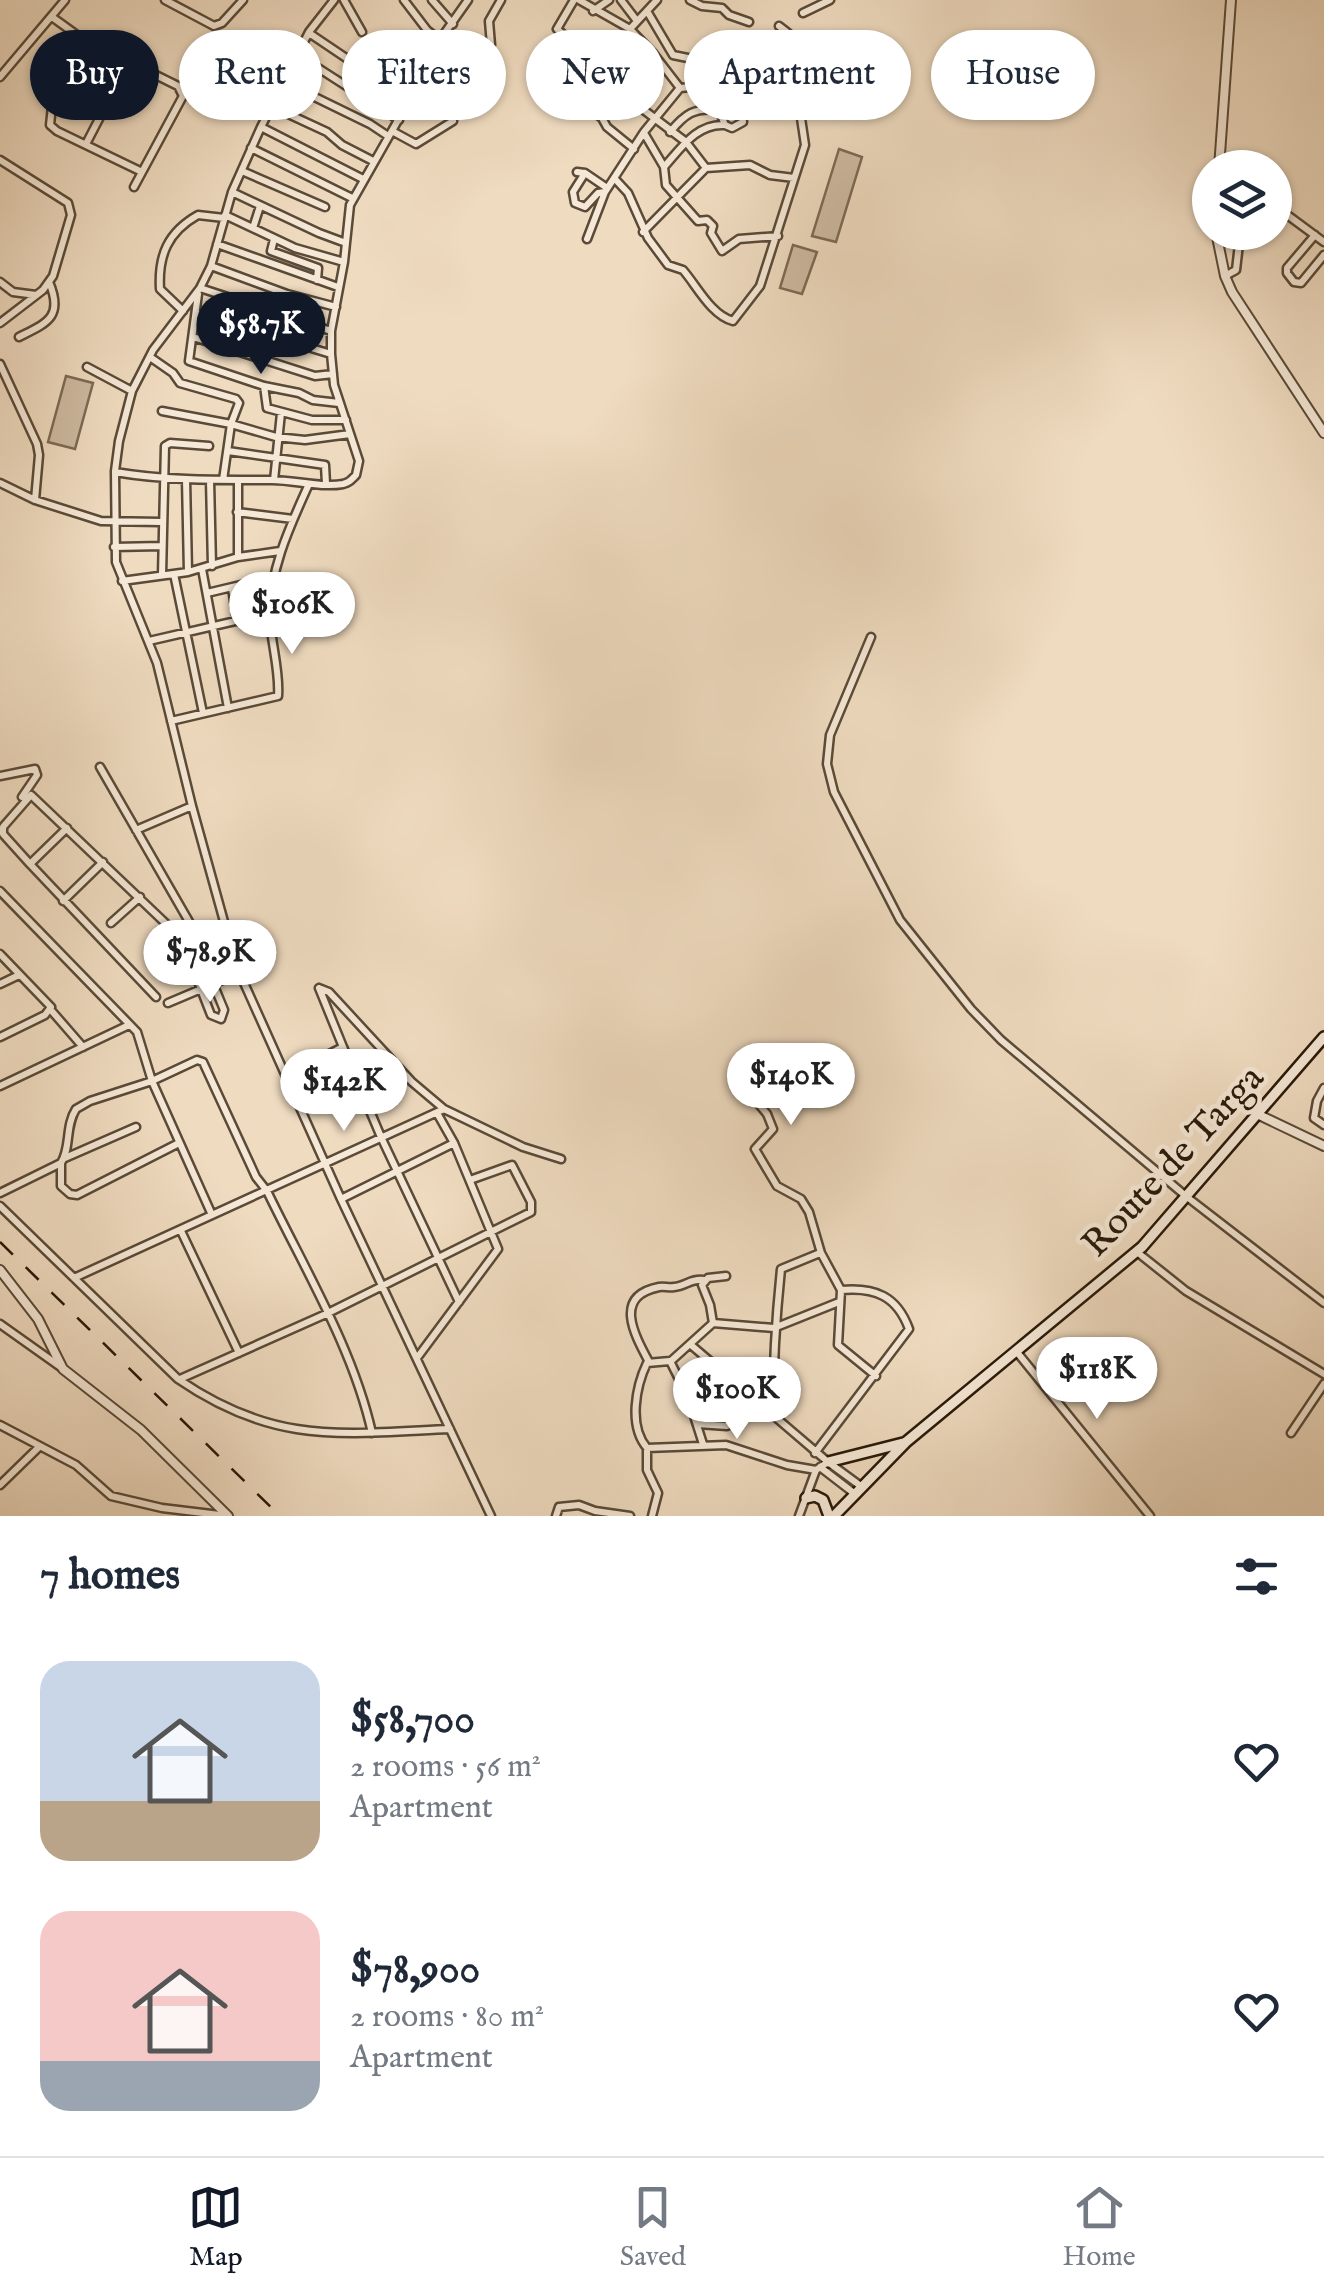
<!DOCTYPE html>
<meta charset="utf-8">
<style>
body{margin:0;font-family:"IM FELL English",serif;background:#f2f2f3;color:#1f2937;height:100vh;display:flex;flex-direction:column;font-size:38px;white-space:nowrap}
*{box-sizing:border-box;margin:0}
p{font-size:32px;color:#747a83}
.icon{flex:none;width:55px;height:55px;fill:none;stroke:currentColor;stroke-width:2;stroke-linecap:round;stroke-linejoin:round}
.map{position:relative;height:1516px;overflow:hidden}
.drawer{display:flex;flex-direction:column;background:#fff;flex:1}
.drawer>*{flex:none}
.guide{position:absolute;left:30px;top:30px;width:1265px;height:90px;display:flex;gap:20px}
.controls{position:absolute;left:1192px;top:150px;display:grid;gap:20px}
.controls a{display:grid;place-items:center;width:100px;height:100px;border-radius:50%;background:#fff;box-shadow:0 2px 8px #0004;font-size:50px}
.price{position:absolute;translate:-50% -85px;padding:0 22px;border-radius:35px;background:#fff;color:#222;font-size:32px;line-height:65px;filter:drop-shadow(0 2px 5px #0008)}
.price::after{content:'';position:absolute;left:50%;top:60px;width:30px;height:22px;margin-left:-15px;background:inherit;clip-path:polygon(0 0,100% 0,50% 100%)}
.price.on{background:#111827;color:#fff}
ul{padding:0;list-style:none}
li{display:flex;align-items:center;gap:30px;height:250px;padding:0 40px}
li span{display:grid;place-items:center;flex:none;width:280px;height:200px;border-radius:30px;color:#555}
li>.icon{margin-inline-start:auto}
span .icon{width:120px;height:120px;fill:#fffc;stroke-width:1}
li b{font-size:42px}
h2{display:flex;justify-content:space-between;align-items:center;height:120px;padding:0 40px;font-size:42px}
.chip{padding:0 35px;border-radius:45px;background:#fff;box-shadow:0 2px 8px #0004;font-size:35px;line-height:90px}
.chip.on{background:#111827;color:#fff}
.dock{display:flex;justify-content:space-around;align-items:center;height:140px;border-top:2px solid #e0e1e3;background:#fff;font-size:28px;color:#747a83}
.dock a{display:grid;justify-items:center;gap:5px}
.dock .on{color:#111827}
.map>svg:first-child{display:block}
</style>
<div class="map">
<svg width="1324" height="1516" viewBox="0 0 1324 1516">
<rect width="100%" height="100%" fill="#efdbc0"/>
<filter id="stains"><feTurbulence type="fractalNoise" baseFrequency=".002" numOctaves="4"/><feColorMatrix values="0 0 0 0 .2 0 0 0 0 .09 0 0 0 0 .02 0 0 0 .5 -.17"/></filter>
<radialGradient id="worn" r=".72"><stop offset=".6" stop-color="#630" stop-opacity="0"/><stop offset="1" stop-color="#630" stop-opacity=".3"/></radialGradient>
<!-- green -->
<path fill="#cdbaa1" stroke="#7b6a55" stroke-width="2.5" d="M839 149 862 157 836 242 812 236Z
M793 245 817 252 802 294 780 288Z
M66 376 93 383 75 449 48 442Z"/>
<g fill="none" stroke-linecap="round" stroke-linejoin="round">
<defs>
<path id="minor" d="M165 0 214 26 222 23 243 0
M334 0 309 32 261 127 232 192 211 266 200 288 153 350 132 391 119 441 115 471 116 562 157 663 192 806 236 965 341 1199 491 1516
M344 0 362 32
M404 0 427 30 441 41
M432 0 453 24
M574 0 557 29 621 85 602 118
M579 0 630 29 657 0
M621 0 637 21
M690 0 702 6 722 8 729 15 749 22
M593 11 609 0
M647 11 673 55 722 65 726 84
M803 13 830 0
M52 17 81 38 178 86 183 96 134 187
M779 26C798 40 809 51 813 74
M630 29 653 53 680 88
M309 33 401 95
M81 38 55 78 50 125 57 131 142 172
M491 45 489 21 501 0
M298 55 399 120
M0 77 65 0
M284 82 370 124 388 136
M553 83 602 118 607 127 634 149
M634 105 648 90 645 76 650 70 653 53
M271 106 327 132 342 145 373 161
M609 109 632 101 686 142 706 168
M261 127 363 179
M392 131 416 144 453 121
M670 132C685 114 694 107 719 110L725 125 732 128 743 122 738 85
M644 133 664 167 666 185 698 221 707 220 713 226 711 233 722 251 739 239 778 236
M86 144 128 63
M251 148 352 198
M0 160 68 203 71 215 53 276 43 290 0 323
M664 167C681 148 697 123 725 125
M242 171 325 207
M577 172 585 173 607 188
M585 173 573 192 575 203 585 207 598 193 605 192
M615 179 628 193 648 238 668 265 683 270C697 286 711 315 733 321L760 286 805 145 795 78
M232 192 319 233 346 243
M1275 211H1282L1324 242
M225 215 295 248 344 262
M253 228 260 206
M643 232 706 168 750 165 770 175 794 178
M1315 235 1287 268V273L1294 282 1301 283 1324 255
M274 239 271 251 318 268 317 280
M587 239 605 192 644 132 680 88 795 78 839 69
M217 244 338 287
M211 266 287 294 336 307
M1225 276 1236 270 1239 244 1249 232
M0 282 13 292 36 295
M200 288 331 331
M198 294 189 361 264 386 299 393 313 400 339 403
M183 311 160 289C158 255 168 232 198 215L224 218
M196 313 331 354
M282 316 280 326 293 333 290 342
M19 337C47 323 64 317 49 282
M193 337 315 376 333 374
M150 357 173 373 180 383 236 399 239 403 231 424 162 411
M0 364 37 444 39 455 35 500
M87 367 132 391
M264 386 267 408 312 420H346
M228 451 325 465 326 484
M115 472C168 481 219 480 272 480 295 480 320 488 343 484 350 482 351 480 356 475L359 461 334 385 331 354V331L344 262 350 205 410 99 425 61 468 0
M186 479 188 572
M210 480 212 566
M223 480 231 424 276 437 305 440 350 434
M274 480 281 413
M0 483 35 500 101 521 161 522
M237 512 293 519
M114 547 162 546
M238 557V482
M202 569 228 708
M174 574 203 713
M162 575 165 446 170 443 209 446
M122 581 188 572 238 557 280 551
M232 588 237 621
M207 593 274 577
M871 637 830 735 827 764 834 792 900 920 971 1009 1001 1040 1187 1197 1324 1303
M149 641 270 613
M171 721 278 696C280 671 271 643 270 618 269 570 290 526 309 484
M100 767 199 939 208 947 229 945
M0 776 35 769 37 775 22 797
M67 828 30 864 156 997
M136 830 192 806
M30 864 3 834V827L31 795 203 959 224 1010 221 1019 211 1015 181 938
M0 891 137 1032 152 1081 212 1215
M63 901 103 862
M111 923 140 897
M0 954 51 1007 45 1015 0 1037
M0 984 19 975
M319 988 329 992 412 1082 444 1109 523 1147 561 1159
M319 988 343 1047
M168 1003 239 973
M50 1009 83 1047
M287 1076 343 1047 381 1137 459 1302
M0 1086 129 1025
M1324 1088 1317 1101 1314 1118 1324 1125
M757 1102 767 1114 773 1129 755 1149 777 1186 801 1199 809 1212 821 1253 841 1290 838 1345 876 1376
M179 1143 77 1195 70 1194 61 1186V1163C71 1148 65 1126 76 1109L90 1101 152 1081 197 1060 203 1062 256 1177 267 1191C304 1268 353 1348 372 1433
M65 1158 136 1127
M0 1193 61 1163
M341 1199 454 1143
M0 1206 178 1379C274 1445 340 1434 450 1429
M181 1231 239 1353
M1137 1252 1186 1291 1324 1374
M74 1278 444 1109
M713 1323 710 1305 702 1285 708 1278 726 1276
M0 1324 62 1368
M691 1345 828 1462 816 1470 799 1516
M1016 1351 1150 1516
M417 1358 498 1249 454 1143 437 1113
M671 1361 713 1323 774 1328 839 1302
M649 1362C634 1334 613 1296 659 1287 664 1286 669 1288 674 1287 686 1286 691 1278 704 1280
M180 1379 326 1314 531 1212V1202L512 1165 470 1180
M773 1413C773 1364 776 1317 781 1269L820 1253
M698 1424 727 1426 751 1397
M0 1425 76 1465 111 1496 162 1508 228 1516
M1291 1433 1324 1384
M647 1448C628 1426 636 1386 647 1363L670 1361 688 1397 703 1444
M815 1453 909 1329C897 1296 875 1287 841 1290
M828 1462 862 1487
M820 1467 855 1494
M0 1485 39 1447
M556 1516 559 1507 579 1505 595 1511 630 1516
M652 1516 658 1493 647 1470V1448L726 1445 787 1465 816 1470"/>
<path id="tertiary" d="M1219 168 1231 0
M1216 232 1225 276 1232 292 1324 433
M1257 1114 1324 1146
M0 1270 38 1319 63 1369 141 1430 228 1516"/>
<path id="secondary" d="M828 1462 903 1443
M806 1498 815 1496 823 1500 829 1516
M834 1516 906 1442 1142 1247 1324 1037"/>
</defs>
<!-- minor casing -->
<use href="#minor" stroke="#5a4a37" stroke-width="11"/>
<!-- tertiary casing -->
<use href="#tertiary" stroke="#5a4a37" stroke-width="12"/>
<!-- secondary casing -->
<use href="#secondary" stroke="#291909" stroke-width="14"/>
<!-- minor -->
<use href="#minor" stroke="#f5e8d6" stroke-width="6"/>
<!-- tertiary -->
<use href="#tertiary" stroke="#f5e8d6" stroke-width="8"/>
<!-- secondary -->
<use href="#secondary" stroke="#f5e8d6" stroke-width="9"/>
<!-- rail -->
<path stroke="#291909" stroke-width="2.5" stroke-dasharray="18 18" stroke-linecap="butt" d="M0 1242 280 1516"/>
</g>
<g text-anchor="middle" stroke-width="9" stroke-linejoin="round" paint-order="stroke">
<!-- street labels -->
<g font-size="38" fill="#291909" stroke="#f5e8d6">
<text transform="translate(1172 1160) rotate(-47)" y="13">Route de Targa</text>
</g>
</g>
<rect width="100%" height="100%" filter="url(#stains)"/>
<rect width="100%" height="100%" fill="url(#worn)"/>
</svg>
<div class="controls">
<a><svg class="icon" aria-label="layers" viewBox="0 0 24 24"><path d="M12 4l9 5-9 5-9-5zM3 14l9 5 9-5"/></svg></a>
</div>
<b class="price on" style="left:261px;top:377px">$58.7K</b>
<b class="price" style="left:292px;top:657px">$106K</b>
<b class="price" style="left:210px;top:1005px">$78.9K</b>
<b class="price" style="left:791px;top:1128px">$140K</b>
<b class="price" style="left:344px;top:1134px">$142K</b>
<b class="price" style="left:1097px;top:1422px">$118K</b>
<b class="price" style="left:737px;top:1442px">$100K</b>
<div class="guide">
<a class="chip on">Buy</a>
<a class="chip">Rent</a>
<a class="chip">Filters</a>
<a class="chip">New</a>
<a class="chip">Apartment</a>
<a class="chip">House</a>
</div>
</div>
<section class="drawer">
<h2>7 homes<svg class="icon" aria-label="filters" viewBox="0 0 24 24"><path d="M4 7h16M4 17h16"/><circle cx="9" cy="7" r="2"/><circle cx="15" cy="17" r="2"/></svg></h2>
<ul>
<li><span style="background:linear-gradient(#c9d6e8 70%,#b9a48a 0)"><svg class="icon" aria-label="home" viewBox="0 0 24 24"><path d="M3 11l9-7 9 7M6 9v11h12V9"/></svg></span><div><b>$58,700</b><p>2 rooms · 56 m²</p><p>Apartment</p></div><svg class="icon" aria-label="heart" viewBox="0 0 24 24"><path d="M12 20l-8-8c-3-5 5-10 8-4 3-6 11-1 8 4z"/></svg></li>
<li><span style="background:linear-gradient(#f6c9c9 75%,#9aa5b1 0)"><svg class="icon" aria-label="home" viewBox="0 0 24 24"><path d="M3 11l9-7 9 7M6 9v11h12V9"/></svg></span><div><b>$78,900</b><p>2 rooms · 80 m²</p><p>Apartment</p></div><svg class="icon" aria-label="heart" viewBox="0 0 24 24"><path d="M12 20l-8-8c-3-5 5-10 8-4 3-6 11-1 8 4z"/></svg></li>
</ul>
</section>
<nav class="dock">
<a class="on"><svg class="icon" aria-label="map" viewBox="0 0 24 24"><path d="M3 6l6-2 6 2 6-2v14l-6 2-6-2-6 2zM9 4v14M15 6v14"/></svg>Map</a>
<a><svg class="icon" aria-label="saved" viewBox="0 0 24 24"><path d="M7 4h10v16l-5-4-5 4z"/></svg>Saved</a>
<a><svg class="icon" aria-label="home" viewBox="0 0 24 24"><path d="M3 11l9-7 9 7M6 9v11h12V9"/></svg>Home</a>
</nav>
